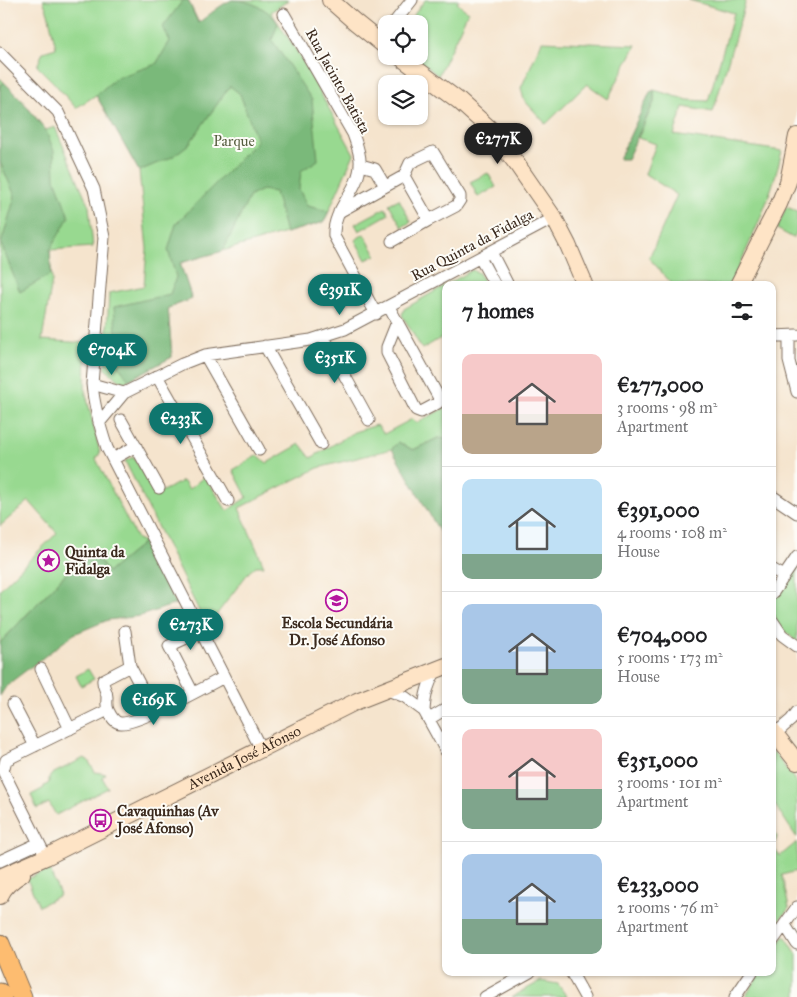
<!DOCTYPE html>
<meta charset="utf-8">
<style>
body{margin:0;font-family:"IM FELL Great Primer",serif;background:#f2f2f2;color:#202124;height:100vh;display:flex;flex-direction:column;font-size:19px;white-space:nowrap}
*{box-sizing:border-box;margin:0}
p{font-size:16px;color:#757577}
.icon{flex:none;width:28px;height:28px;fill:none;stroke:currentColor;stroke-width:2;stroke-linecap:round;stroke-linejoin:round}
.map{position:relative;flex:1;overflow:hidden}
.details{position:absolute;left:442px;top:281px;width:334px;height:695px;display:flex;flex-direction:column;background:#fff;border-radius:10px;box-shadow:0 1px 4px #0004}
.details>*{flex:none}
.buttons{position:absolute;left:378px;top:15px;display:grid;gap:10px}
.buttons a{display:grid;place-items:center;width:50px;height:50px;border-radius:10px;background:#fff;box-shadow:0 1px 4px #0004;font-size:25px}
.price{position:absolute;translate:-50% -42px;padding:0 11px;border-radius:18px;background:#0f766e;color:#fff;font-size:16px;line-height:32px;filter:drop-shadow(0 1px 2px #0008)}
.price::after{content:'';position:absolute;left:50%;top:30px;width:15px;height:11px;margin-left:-8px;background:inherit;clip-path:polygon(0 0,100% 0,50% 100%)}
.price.current{background:#222;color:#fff}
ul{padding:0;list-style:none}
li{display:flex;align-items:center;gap:15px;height:125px;padding:0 20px}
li+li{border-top:1px solid #e0e0e0}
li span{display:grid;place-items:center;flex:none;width:140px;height:100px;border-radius:10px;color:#555}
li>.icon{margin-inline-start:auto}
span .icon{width:60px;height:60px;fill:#fffc;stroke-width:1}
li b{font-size:21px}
h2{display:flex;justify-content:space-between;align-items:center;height:60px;padding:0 20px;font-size:21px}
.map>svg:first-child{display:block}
</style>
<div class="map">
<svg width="797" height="997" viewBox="0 0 797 997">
<rect width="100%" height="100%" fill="#fdfcf7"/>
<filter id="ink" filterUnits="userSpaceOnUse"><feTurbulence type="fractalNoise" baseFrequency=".02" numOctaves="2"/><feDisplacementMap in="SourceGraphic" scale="10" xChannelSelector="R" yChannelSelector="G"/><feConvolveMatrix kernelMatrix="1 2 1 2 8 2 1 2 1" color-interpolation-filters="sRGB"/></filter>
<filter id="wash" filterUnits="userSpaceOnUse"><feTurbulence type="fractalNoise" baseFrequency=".0096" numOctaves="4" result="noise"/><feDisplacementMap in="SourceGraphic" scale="20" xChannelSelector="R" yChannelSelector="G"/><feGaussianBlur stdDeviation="1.12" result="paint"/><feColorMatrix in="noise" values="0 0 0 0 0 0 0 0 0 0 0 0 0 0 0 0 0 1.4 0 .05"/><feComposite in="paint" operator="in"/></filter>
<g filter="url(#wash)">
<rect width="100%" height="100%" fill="#f5e4cd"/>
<!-- green -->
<path fill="#98d990" stroke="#6a8257" d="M43 0H188L199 23 232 0H289L271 12 300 56 354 154 324 222 180 263 192 299 168 308 172 357 123 383 105 369 109 293 144 286 147 249 139 171 96 95 76 108 54 83 37 66 43 52 56 48 48 13Z
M425 0H459L457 3 468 12 438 76 415 56H419V24H407Z
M689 0H746L713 112 683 107 674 135 782 151C771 199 751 241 730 285H673L649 258 677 195 645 174 656 144 638 138 654 102V90L688 100 708 101 734 13Z
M542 41 636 45 608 99 587 84 546 124 524 100 521 88Z
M0 78 20 98 46 130 55 127 89 206 93 247 50 250 52 281 42 340 86 343 85 390 100 453 96 459 137 539 144 542 108 573 89 549 0 643V589L57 533 29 501 0 526Z
M488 173 496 187 478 197 470 182Z
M399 199 411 222 402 227 389 204Z
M786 207 797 211V232L793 238 777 229Z
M385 208 389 214 359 231 355 224Z
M364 234 376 255 366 260 355 240Z
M472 270 479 273 485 285H446V335L422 349 402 315 404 309Z
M446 407V439L438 438 413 450 398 442 392 449 318 468 239 508 264 566H256L249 572 207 627 125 461 133 457 156 494 183 481 189 489 205 476 227 511 247 497 233 470 258 455 267 463 300 444 311 458 354 432 377 425 384 434 412 419 417 423Z
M797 563V642C791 636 782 630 777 623 763 603 787 578 797 563Z
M88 669 94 679 81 686 76 676Z
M772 750 797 783V838L773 802Z
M84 758 88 760 95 772 106 774 102 777 108 788 56 815 49 803 37 809 31 795 44 788V786L49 783V778L52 774Z
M773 830 777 837 773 848 780 856 797 842V871L782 875 789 908 773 929Z
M49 869 60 895 39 906 27 879Z
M783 937H786L797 954V997H745L760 973 772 972 773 953Z
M541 981 558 984 567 997H512Z"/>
<!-- forest -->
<path fill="#7ab97a" stroke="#5a724c" d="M183 0H188L198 23C208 16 221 4 232 0 250 0 269 9 278 23L272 40 312 100 318 160 301 171 299 189 307 206 329 211 324 222 286 233 275 192 262 190 250 196 223 251 180 263 192 299 168 308 172 357 129 380 119 366 114 307 170 294 176 277 168 250 176 224 257 141 240 94 230 86 189 144 172 157 139 171 96 95 116 78 156 64 170 41 163 27Z
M4 82 20 98 46 131 54 151 55 178 69 217 50 250 51 274 20 292 1 244 15 196 0 162V86Z
M654 90V102L627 159H619L650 92Z
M438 438 446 439V543L392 449 398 442 413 450Z
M144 542 176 604 140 616 108 620 74 634 7 685 0 696V643L90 548 108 572Z"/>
</g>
<g filter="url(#ink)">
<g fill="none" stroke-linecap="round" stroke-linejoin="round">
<defs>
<path id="street" d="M284 14 353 134C356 143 361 154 360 164 360 190 332 209 334 236L376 314
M393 24 412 0
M0 53 58 112 94 189 104 237 92 384C94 407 100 427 107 448L261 749
M361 165 375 169 385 186
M339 212 404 176 429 220 456 206 460 200V196L433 152 410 163 404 176
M392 241 429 220
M491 252 508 285
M480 258 495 285
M389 307 439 398 438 403 421 412 416 410 387 353V347L397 322
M323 336 369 420
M772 336 797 335
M789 336V361L797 392
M265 346 321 444
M205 355 259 450
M157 376 228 501
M92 384 124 393
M121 420 159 488
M99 423 124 393 182 364 205 355 311 340 345 329 554 218
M113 459 136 446
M772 496 797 513
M772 569 784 576
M772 594 797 557
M772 620 782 635 797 646
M130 666 154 712
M41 669 70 729
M385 689 405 697 424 711 446 751
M193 693 169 646 201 631
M13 704 35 746
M108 710C106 705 107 703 107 697 107 690 102 686 103 680L130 666 125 631
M424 711C425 695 428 684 436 670
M429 719 446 709
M776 733 791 720 797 712
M46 857 3 771 6 760 108 710C111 716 114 723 121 723 139 724 205 687 224 677
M0 861 39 843
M785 925 797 944
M772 942 797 907
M571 972 585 997
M485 997 530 972
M735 997 752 972"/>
<g id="secondary">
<path d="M330 0 355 22 386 47"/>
<path d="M399 56 459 101 489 128 516 163 554 218 568 245 585 285"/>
<path d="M738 285 779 204 788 182 797 136"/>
<path d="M772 730 797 762"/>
<path id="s1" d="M0 877 46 857 357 701 446 666"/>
<path d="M0 896C4 886 12 880 22 874"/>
</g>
<path id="primary" d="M0 944 22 997
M0 993 2 997"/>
</defs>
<!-- street casing -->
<use href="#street" stroke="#7c6b5b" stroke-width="13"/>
<!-- secondary casing -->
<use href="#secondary" stroke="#7c6b5b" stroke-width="18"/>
<!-- primary casing -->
<use href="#primary" stroke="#7c6b5b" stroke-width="21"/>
<!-- street -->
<use href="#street" stroke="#fff" stroke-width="11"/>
<!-- secondary -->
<use href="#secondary" stroke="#fee4c6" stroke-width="16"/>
<!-- primary -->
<use href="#primary" stroke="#fdbc70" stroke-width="19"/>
</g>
</g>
<!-- icons -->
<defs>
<symbol id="sight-ring" viewBox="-11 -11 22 22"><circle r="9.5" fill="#fdfcf7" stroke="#b5179e" stroke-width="1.5"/><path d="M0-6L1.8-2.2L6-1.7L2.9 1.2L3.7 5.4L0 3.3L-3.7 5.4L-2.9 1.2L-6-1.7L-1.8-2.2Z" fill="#b5179e"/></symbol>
<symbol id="school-ring" viewBox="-11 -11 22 22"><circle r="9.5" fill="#fdfcf7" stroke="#b5179e" stroke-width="1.5"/><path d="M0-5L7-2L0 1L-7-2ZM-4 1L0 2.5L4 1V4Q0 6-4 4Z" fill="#b5179e"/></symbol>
<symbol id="bus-ring" viewBox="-11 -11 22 22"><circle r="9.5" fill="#fdfcf7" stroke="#b5179e" stroke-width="1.5"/><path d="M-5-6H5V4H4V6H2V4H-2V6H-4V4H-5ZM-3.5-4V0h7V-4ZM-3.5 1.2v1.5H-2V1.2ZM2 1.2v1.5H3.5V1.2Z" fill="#b5179e"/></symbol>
</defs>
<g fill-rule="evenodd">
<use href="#sight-ring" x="36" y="548" width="25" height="25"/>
<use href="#school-ring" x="324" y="588" width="25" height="25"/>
<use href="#bus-ring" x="88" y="808" width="25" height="25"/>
</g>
<g text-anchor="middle" stroke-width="4" stroke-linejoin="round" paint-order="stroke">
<!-- street labels -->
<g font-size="15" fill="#3b2a1e" stroke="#fdfcf7">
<text transform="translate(338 81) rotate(61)" y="5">Rua Jacinto Batista</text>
<text transform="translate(472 245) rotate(-28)" y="5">Rua Quinta da Fidalga</text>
<text dy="5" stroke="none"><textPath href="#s1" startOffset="272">Avenida José Afonso</textPath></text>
</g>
<!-- park labels -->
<g font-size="15" fill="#575f40" stroke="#fdfcf7">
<text x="234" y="146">Parque</text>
</g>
<!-- poi labels -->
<g font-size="15" font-weight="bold" fill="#3b2a1e" stroke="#fdfcf7" text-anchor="start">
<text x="65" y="557">Quinta da<tspan x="65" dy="17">Fidalga</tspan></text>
<text x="337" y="628" text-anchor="middle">Escola Secundária<tspan x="337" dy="17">Dr. José Afonso</tspan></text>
<text x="117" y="816">Cavaquinhas (Av<tspan x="117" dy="17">José Afonso)</tspan></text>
</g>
</g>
</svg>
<div class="buttons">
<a><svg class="icon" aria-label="locate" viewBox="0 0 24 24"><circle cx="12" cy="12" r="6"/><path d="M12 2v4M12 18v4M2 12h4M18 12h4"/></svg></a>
<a><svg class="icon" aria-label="layers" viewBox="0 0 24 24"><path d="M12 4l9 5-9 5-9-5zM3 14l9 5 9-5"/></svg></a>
</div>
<b class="price current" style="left:498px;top:165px">€277K</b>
<b class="price" style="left:340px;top:316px">€391K</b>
<b class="price" style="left:112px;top:376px">€704K</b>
<b class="price" style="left:335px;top:384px">€351K</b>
<b class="price" style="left:181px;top:445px">€233K</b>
<b class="price" style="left:191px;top:651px">€273K</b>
<b class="price" style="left:154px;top:726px">€169K</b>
<section class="details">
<h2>7 homes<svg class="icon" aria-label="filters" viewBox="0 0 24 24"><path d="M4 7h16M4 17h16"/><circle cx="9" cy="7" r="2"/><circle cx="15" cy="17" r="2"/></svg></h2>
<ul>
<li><span style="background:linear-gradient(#f6c9c9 60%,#b9a48a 0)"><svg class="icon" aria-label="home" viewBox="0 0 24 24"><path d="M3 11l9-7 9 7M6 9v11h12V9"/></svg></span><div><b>€277,000</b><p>3 rooms · 98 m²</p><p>Apartment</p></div></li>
<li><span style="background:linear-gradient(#bfe0f5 75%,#7fa58c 0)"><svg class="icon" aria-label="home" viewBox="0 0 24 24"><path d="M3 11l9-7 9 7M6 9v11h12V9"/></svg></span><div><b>€391,000</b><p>4 rooms · 108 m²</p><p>House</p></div></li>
<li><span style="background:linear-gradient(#a9c7e8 65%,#7fa58c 0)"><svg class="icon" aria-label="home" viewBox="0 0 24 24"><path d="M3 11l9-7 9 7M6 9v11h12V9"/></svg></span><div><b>€704,000</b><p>5 rooms · 173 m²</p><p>House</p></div></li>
<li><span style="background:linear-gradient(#f6c9c9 60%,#7fa58c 0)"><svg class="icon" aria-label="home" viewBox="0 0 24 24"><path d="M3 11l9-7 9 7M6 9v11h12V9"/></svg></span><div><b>€351,000</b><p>3 rooms · 101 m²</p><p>Apartment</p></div></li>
<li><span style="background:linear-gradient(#a9c7e8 65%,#7fa58c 0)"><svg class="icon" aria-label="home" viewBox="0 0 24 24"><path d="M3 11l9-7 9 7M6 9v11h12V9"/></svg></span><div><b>€233,000</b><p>2 rooms · 76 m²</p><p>Apartment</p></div></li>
</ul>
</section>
</div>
